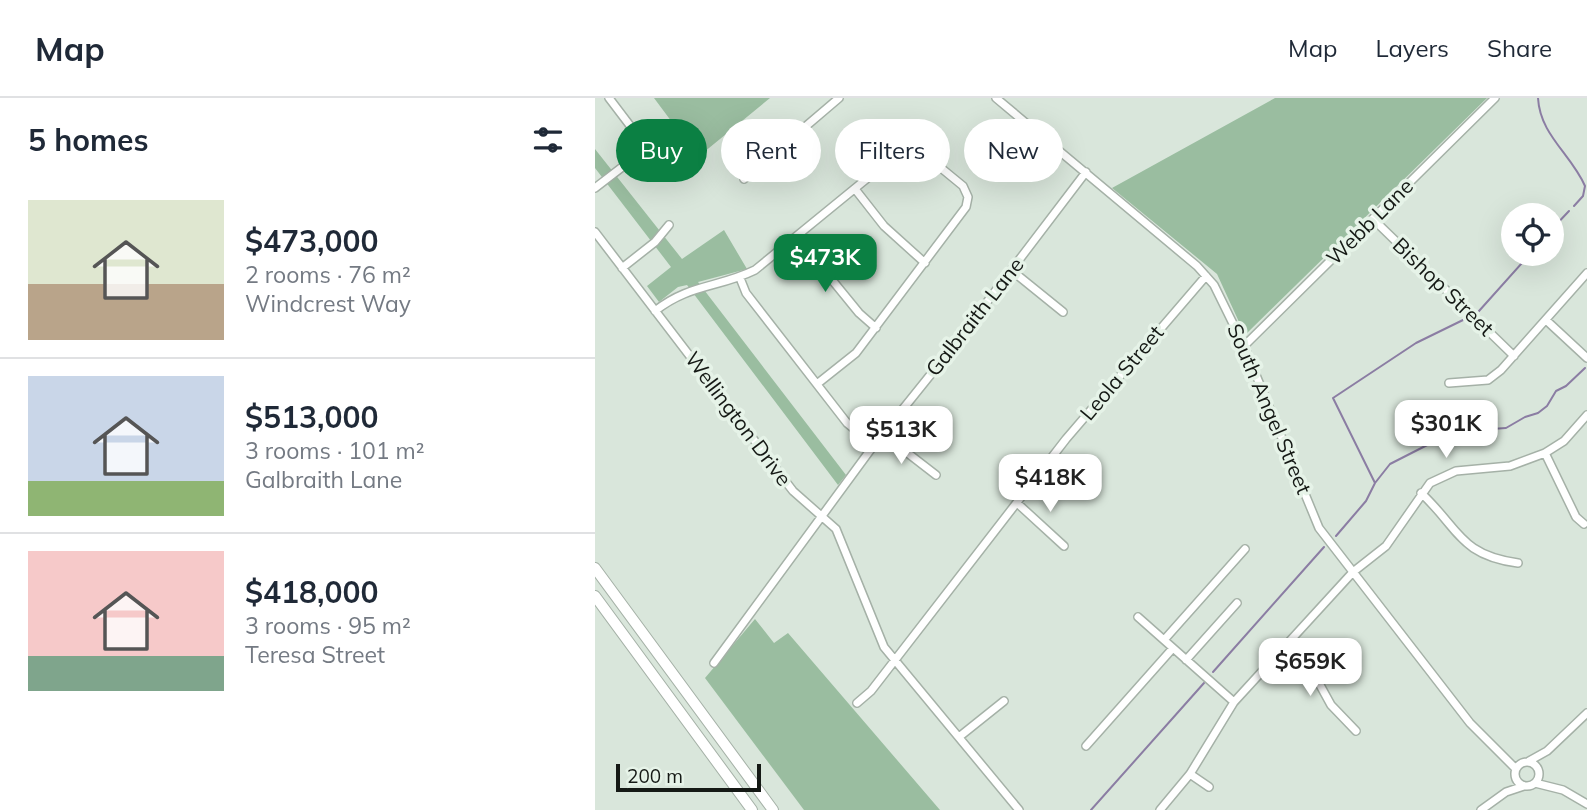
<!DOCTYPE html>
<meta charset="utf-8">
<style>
body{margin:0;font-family:Mulish,sans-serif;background:#f6f6f7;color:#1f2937;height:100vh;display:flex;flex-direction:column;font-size:26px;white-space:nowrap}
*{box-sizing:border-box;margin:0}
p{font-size:23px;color:#747a83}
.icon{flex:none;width:38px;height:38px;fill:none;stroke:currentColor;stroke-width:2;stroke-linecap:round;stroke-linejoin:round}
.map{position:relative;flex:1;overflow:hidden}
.panel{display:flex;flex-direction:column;background:#fff;width:595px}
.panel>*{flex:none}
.banner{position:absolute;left:21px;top:21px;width:665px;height:63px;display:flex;gap:14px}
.controls{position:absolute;left:906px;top:105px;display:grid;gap:14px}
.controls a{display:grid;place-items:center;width:63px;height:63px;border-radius:50%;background:#fff;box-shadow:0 7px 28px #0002;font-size:35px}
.scale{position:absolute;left:21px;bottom:18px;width:145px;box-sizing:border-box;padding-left:7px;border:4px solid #151915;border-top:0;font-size:19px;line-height:24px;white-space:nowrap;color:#151915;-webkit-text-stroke:5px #e6f3e8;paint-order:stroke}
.price{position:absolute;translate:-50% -60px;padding:0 16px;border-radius:14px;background:#fff;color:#222;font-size:23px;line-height:46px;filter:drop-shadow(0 2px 4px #0008)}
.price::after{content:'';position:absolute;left:50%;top:42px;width:21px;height:16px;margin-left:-10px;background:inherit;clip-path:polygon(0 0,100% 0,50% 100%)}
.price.on{background:#0b8043;color:#fff}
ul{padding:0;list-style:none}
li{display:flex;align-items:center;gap:21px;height:175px;padding:0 28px}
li+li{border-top:2px solid #e0e1e3}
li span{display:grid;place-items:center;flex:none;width:196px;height:140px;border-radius:0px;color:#555}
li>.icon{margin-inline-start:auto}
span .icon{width:84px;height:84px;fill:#fffc;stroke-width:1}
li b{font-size:30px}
h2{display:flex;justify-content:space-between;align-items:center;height:84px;padding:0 28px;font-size:30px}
.pill{padding:0 24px;border-radius:32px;background:#fff;box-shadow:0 7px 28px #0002;font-size:24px;line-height:63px}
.pill.on{background:#0b8043;color:#fff}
header{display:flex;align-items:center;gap:42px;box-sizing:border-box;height:98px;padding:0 35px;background:#fff;border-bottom:2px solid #e0e1e3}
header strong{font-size:33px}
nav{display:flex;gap:38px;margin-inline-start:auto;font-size:24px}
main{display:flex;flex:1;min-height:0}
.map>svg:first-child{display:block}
</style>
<header>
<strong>Map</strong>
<nav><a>Map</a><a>Layers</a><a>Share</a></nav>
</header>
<main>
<section class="panel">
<h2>5 homes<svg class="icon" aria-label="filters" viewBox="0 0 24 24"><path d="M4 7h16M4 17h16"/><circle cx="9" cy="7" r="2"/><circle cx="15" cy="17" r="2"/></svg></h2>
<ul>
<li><span style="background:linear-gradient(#dfe7d0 60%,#b9a48a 0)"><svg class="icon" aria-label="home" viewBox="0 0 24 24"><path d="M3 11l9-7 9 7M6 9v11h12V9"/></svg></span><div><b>$473,000</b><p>2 rooms · 76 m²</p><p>Windcrest Way</p></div></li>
<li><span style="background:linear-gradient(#c9d6e8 75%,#8fb573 0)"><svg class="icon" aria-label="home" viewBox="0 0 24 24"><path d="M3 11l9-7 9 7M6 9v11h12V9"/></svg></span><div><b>$513,000</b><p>3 rooms · 101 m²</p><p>Galbraith Lane</p></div></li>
<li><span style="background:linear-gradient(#f6c9c9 75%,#7fa58c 0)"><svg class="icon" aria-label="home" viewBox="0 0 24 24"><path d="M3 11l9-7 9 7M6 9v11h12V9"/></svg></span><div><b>$418,000</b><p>3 rooms · 95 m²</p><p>Teresa Street</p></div></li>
</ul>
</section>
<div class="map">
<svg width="992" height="712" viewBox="0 0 992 712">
<rect width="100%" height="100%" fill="#d9e6db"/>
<!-- green -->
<path fill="#9abda0" d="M59 0H175L103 59Z
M680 0H892L650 237 622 176 517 90Z
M0 51 87 161 129 132 152 171 103 184 251 377 243 387 92 187 83 189 64 204 52 188 76 169 0 70Z
M160 521 179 545 193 535 345 712H209L110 580Z"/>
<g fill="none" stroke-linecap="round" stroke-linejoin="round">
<!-- stream -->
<path stroke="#8b7da3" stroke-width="2" d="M943 0C945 37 976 56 990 88L988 98 979 108
M957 131 974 113
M884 213 935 156
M780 385 738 300 821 245 868 222
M741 438 771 403 780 385 795 366 846 340 882 332 911 330 930 319 943 315 952 308 961 293 971 288 990 270
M618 574 729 449
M496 712 609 585"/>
<defs>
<path id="minor" d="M401 0 602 168 619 187 649 248 724 430 875 625 921 671
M149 81 244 0
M0 90 52 50 14 0
M260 91 289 128 330 165
M778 121 919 258
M0 134 198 393 241 431 289 549 424 712
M202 139 264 215 281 230
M27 170 60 144 74 127
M416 172 468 214
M145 180 151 195 252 325 279 347
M60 213C94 186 123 190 160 172L302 56 315 52 329 56 368 88 373 99 371 109 261 255 222 286
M951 222 992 260
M649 248 900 0
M854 285 893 282 906 272 992 175
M288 336 341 377
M950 355 981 419 989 426
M826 395C864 430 864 457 923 465
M422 405 469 448
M543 519 639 604
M569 542 650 451
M693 545 714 567 736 607 761 633
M591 562 642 505
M119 565 279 347 357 250 491 74
M262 605 276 593 471 341 611 178
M364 639 409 603
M491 648 578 550
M934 663 952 653 992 615
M920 676a12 12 0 1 1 24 0a12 12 0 1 1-24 0Z
M595 676 614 689
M940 685 968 692 992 706
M565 712 595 676 639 604 758 474 791 448 835 385 861 373 915 368 950 355 969 343 992 317
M886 712 911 694 929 688"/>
<path id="highway" d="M0 470 178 712
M0 498 157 712"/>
</defs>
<!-- minor casing -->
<use href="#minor" stroke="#a5b1a7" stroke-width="10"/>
<!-- highway casing -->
<use href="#highway" stroke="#a5b1a7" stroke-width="12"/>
<!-- minor -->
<use href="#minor" stroke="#fff" stroke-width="7"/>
<!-- highway -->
<use href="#highway" stroke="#fff" stroke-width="10"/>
</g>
<g text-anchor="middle" stroke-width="7" stroke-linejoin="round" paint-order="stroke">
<!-- street labels -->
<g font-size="21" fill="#151915" stroke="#e6f3e8">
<text transform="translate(775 124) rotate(-45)" y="7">Webb Lane</text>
<text transform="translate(848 189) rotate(44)" y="7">Bishop Street</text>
<text transform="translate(380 219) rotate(-52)" y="7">Galbraith Lane</text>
<text transform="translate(527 275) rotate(-50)" y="7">Leola Street</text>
<text transform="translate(674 311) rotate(67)" y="7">South Angel Street</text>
<text transform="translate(143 321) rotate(53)" y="7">Wellington Drive</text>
</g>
</g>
</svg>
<div class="controls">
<a><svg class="icon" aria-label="locate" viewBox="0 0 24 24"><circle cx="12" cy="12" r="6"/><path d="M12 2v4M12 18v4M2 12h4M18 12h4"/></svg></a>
</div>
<div class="scale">200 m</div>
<b class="price on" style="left:230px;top:196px">$473K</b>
<b class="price" style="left:851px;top:362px">$301K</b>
<b class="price" style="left:306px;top:368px">$513K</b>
<b class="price" style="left:455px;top:416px">$418K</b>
<b class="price" style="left:715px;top:600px">$659K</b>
<div class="banner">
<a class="pill on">Buy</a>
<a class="pill">Rent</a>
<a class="pill">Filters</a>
<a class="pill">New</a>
</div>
</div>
</main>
